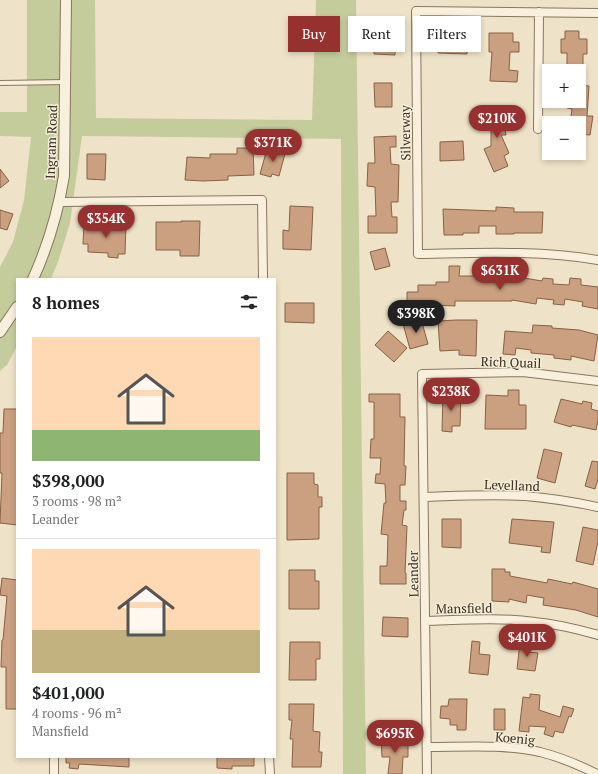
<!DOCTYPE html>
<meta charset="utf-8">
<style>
body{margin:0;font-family:"PT Serif",serif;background:#f2f2f2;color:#202124;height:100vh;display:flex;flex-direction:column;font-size:15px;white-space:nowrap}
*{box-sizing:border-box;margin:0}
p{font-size:13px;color:#757577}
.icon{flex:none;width:22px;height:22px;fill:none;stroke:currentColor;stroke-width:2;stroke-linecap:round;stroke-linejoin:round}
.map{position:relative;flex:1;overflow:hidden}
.side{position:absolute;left:16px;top:278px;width:260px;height:480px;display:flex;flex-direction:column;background:#fff;border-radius:0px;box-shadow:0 2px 6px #0003}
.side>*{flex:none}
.top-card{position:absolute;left:288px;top:16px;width:250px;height:36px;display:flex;gap:8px}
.buttons{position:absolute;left:542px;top:64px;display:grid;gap:8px}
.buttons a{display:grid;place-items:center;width:44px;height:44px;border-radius:0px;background:#fff;box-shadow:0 2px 6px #0003;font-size:20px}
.price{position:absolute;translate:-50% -34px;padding:0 9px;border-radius:14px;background:#97312f;color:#fff;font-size:13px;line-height:26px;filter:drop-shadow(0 1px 2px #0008)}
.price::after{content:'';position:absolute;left:50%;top:24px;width:12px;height:9px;margin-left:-6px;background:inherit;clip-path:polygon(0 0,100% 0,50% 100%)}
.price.selected{background:#222;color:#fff}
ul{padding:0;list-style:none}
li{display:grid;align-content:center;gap:8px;height:212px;padding:0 16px}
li+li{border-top:1px solid #e0e0e0}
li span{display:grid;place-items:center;height:124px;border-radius:0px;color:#555}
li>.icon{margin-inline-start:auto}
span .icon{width:72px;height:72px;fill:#fffc;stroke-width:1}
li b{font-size:17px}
h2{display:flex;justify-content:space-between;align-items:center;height:48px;padding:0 16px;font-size:17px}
.pill{padding:0 14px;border-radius:0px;background:#fff;box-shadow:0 2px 6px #0003;font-size:14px;line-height:36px}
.pill.selected{background:#97312f;color:#fff}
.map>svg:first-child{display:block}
</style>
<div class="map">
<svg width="598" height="774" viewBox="0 0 598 774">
<rect width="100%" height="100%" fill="#eee3c8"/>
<!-- green -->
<path fill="#c5cc9c" d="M27 0H95L96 118 312 120 316 0H356L366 774H343L341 139 82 136 70 223 59 259 51 279H17V346L7 365 0 371V267L13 242 24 200 31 137 0 136V112H27Z"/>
<!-- building -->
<path fill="#caa080" stroke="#886044" d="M565 31H579V39H587V54H583V71H567V53H561V39H565Z
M489 33H513V42H519V52H510L509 70 518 71 517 82 490 81 492 52H489Z
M374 35H396L395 55 374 54Z
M438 36H467V54L438 53Z
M374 83H392V107H375Z
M579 85 589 86 587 116H593L590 135 579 134V123H570L572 109 567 108V101H579Z
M509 113V128H505L506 135H501L509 153 504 156 508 166 494 172 484 149 491 146V128H483V114Z
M396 136V147H390L391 164 399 165 398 202H391L392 217H397V233H368V216H376L375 187 367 186 368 163H375L374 137Z
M463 141 464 160 440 161V142Z
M237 148H253L254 175 228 176V180L203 181 185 180 187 157 210 158V154H237Z
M279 148 286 150 279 176 272 174 271 177 260 174 267 149 278 152Z
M87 154H106L105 180 87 179Z
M0 169 9 181 0 188Z
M290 206 313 207 311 250 283 249V230L289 231Z
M496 207 514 208V212H543L542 233H514V234H496V226H479V233H463V235H444L443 209 496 211Z
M0 210 13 214 7 230 0 228Z
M181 221H200L199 256H180V250H156V222H181Z
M108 224H126L125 254H118V258L108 257V253L88 252V244H83L84 225 108 226Z
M385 248 390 266 375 270 370 252Z
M449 266H460L459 276H499V281H517L518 277 542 281 543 278 553 279V284L569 285 570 278 581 279V285L598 287V309L582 306 583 302 565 299 564 305 553 304 554 300 537 298 536 304 512 300V301H455V306L431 305V308L407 307V292H418V285H436V282H449Z
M285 303H314V323L285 322Z
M421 319 428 344 410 349 403 324Z
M456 320H477L476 356 459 355V350L440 351 438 321Z
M533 325 552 326V328L579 330 598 335 594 361 571 356V360L554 358V355L531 353V350L516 348 515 355 503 354 505 331 532 333Z
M388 331 407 348 394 362 375 345Z
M508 390H519V405H526V429H485L486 395 508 396Z
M369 394H400V417H405L404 466H406L405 485H400V501H406V510H404L402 525 407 526 405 573H406V584H380V566H387L388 535 381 534 384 503H386L385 484 375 483 376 474H380L381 458H370L371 439H374V402H369Z
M443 395H461L460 426H452V432L442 431Z
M561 399 582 404 583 401 592 403 591 409 598 411V420L596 430 572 425 571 427 554 422Z
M4 409H17V525L0 523 2 473H0V433H3Z
M544 449 562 453 555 483 537 478Z
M592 461 598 462V479L595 489 585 486Z
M287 473H314V484L318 485V497H322V507H319V539L287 540Z
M442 519H461V548L442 547Z
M512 519 554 522 550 553 541 552 542 547 509 543Z
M583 527 598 530V541L593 565 576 561Z
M492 569H505V572H510V576L547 583 548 579 572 584 573 582 598 589V617L576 610 543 605 544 598 527 595 526 603 509 599V602L492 601Z
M289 570H315V581H319V609H289Z
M2 578 17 580V709H6V667H1L2 640H3L7 596 0 595Z
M383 617 408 618V637L382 636Z
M472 641 480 642 479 654 490 655 488 675 469 673Z
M290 642H320V659H316V680H289Z
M520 642 529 643 528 652 538 653 535 671 517 669Z
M530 694 540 695 539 710 560 717 563 706 574 709 571 717 569 716 563 733 555 731 553 737 544 734 546 727 529 726V732L519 731 523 697 530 698Z
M449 699H467L466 730H457V725H450V719L440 718 441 706H448Z
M289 704H314L313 731 320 732 319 752H322L321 767H292L293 739H290L292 720H289Z
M494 709H505V730H494Z
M381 739 408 740V757H403L402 774H388L390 757H382Z
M66 757H129V767L79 764 78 769 69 768 70 763H66Z
M217 757H254V766H232V769L217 768Z"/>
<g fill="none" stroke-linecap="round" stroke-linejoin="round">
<defs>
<path id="service" d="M0 83 66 82"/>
<path id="minor" d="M598 13 416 11 418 254C478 253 538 250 598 260
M538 129 539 12
M59 202 262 200 263 279
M424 497C457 496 491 494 525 496 550 498 574 502 598 507
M425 621C461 620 499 617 535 622 557 624 577 629 598 635
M427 747C464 747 503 744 540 752 560 757 579 765 597 774
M54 757V774
M269 757 270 774
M427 774 422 374 523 372 598 381"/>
<path id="tertiary" d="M33 279C48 246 58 212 64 176L66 0
M0 332 17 307"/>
</defs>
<!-- service casing -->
<use href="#service" stroke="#89765e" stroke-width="6"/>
<!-- minor casing -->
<use href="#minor" stroke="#89765e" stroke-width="10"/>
<!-- tertiary casing -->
<use href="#tertiary" stroke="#89765e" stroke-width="12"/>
<!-- service -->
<use href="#service" stroke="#f8f0dc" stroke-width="4"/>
<!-- minor -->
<use href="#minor" stroke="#f8f0dc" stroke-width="8"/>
<!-- tertiary -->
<use href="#tertiary" stroke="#f8f0dc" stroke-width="10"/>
</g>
<g text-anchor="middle" stroke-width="3" stroke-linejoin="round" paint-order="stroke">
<!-- street labels -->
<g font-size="13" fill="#3a2e21" stroke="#f5edd8">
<text transform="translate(405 133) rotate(-91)" y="5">Silverway</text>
<text transform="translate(51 142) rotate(-88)" y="5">Ingram Road</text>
<text transform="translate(511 362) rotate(2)" y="5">Rich Quail</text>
<text transform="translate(512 485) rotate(2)" y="5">Levelland</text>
<text transform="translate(413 574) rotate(-91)" y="5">Leander</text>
<text transform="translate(464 608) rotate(-1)" y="5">Mansfield</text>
<text transform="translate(515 738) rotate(5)" y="5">Koenig</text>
</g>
</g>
</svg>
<div class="buttons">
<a>+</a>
<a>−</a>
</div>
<b class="price" style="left:497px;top:139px">$210K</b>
<b class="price" style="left:273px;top:163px">$371K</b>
<b class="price" style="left:106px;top:239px">$354K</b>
<b class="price" style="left:500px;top:291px">$631K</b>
<b class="price selected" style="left:416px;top:334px">$398K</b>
<b class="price" style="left:451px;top:412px">$238K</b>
<b class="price" style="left:527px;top:658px">$401K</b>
<b class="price" style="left:395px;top:754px">$695K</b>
<div class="top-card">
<a class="pill selected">Buy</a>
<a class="pill">Rent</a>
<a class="pill">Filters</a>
</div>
<section class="side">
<h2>8 homes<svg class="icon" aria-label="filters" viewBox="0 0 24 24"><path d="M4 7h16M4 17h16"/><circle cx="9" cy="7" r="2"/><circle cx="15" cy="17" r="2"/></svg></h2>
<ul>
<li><span style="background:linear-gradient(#ffd9b3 75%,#8fb573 0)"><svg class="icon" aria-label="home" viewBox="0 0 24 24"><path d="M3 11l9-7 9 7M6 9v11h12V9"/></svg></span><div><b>$398,000</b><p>3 rooms · 98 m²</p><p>Leander</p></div></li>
<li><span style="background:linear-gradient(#ffd9b3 65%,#c2b280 0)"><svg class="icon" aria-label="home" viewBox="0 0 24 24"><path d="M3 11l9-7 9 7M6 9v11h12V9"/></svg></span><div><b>$401,000</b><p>4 rooms · 96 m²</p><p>Mansfield</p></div></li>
</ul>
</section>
</div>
